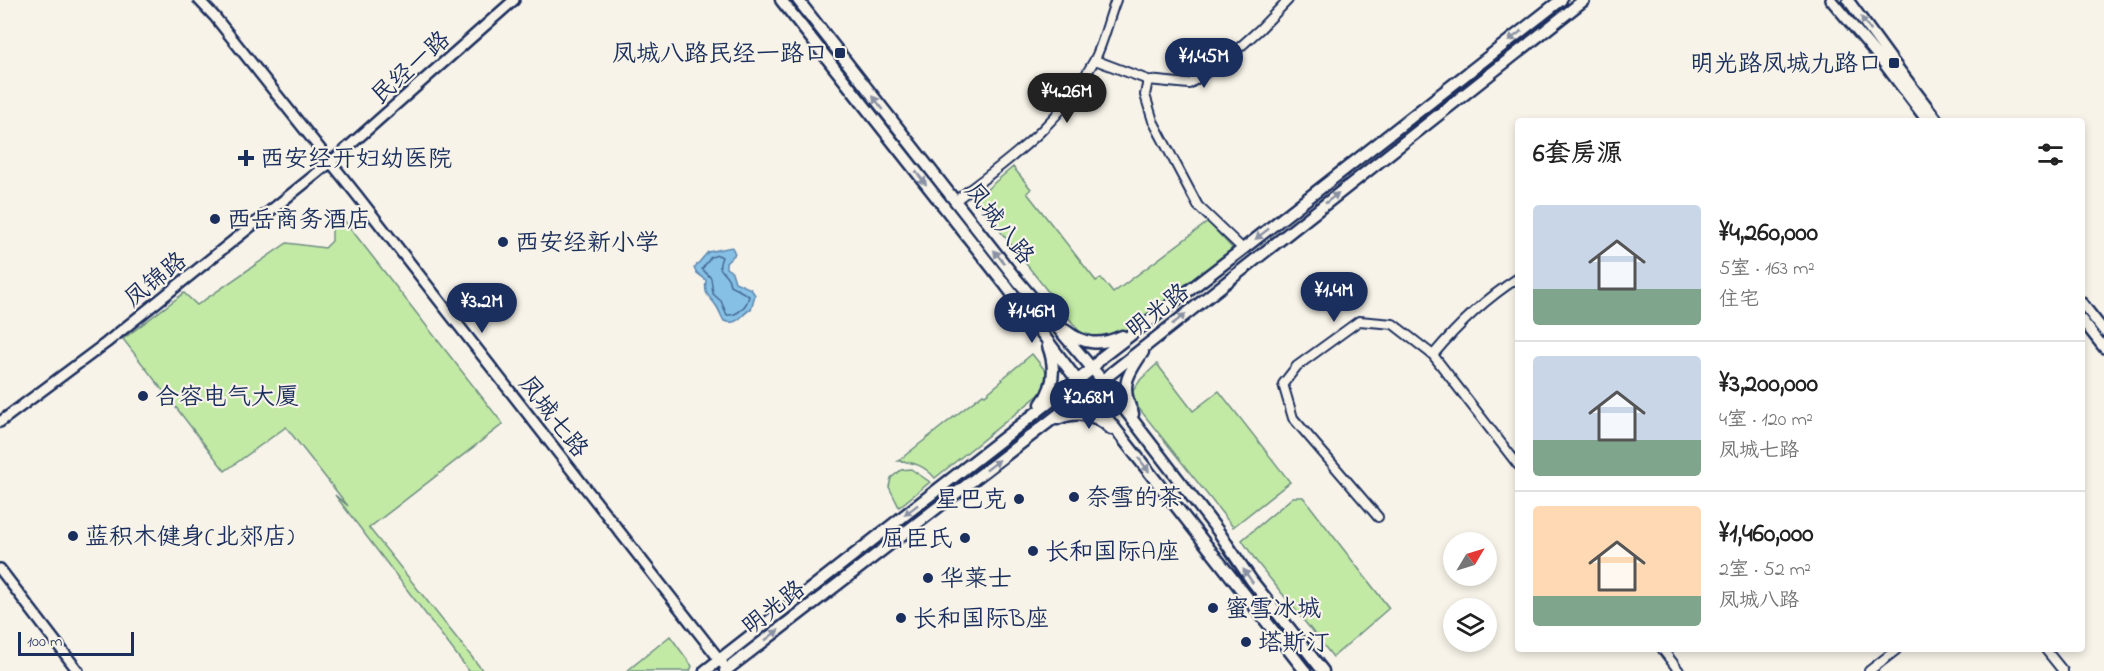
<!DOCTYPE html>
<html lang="zh">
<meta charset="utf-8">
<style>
body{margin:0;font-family:"Indie Flower","LXGW WenKai TC",sans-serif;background:#f2f2f2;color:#222;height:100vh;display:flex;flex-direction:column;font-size:22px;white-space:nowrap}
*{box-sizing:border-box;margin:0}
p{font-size:20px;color:#767676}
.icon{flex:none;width:33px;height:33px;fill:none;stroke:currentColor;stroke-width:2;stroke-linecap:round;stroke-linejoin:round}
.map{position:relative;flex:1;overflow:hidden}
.sheet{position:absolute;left:1515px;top:118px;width:570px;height:534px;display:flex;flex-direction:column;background:#fff;border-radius:6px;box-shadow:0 3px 9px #0003}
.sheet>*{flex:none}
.needle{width:39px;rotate:52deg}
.buttons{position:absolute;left:1443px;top:532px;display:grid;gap:12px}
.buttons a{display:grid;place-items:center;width:54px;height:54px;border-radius:50%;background:#fff;box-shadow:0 3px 9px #0003;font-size:30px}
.scale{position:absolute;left:18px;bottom:15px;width:116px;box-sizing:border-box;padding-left:6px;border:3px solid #1b2f5e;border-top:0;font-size:16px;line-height:21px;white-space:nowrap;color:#1b2f5e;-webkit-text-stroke:4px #f7f3e8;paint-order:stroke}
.price{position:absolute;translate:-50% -51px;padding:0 14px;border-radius:21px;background:#1b2f5e;color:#fff;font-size:20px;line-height:39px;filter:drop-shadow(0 2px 3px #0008)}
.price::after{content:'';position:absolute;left:50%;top:36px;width:18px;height:14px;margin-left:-9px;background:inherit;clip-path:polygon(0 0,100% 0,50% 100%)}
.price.selected{background:#222;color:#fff}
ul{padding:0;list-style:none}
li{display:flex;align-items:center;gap:18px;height:150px;padding:0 18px}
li+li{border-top:2px solid #e0e0e0}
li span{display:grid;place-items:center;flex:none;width:168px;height:120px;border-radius:6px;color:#555}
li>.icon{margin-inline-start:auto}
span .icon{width:72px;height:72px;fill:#fffc;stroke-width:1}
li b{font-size:26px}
h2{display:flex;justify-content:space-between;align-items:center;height:72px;padding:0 18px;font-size:26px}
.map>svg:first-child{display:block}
</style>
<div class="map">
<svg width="2104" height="671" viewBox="0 0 2104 671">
<rect width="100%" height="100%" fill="#f7f3e8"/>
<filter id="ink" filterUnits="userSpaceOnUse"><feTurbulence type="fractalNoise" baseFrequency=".0167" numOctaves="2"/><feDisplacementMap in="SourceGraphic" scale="12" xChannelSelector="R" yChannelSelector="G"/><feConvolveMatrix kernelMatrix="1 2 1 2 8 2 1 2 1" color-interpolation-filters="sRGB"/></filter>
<g filter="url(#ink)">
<!-- green -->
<path fill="#c2eaa5" stroke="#6e8c82" stroke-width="1.5" d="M1013 167 1031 189 1027 193 1096 281 1101 278 1113 293 1208 222 1234 250 1120 339 1092 345 1079 331 975 199Z
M340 215 503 424 369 528 483 671H469L335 495 348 506 286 427 225 471 123 339 184 293 197 305 287 243 325 248 332 241V221Z
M1032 354 1048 374 1045 390 935 478C925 466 914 462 898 461L983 394 985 395 1003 380 1002 379Z
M1157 364 1193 411 1219 391 1290 482 1233 527 1137 406 1132 392 1141 379Z
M911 469 930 482 899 507 889 487 891 478 901 470Z
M1293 497H1303L1389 608 1333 657 1256 561 1242 540Z
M670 636 692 666 690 671H627Z"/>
<!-- water -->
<path fill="#86c0e5" stroke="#5b86af" stroke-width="1.5" d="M732 247 735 254 726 263V268L732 272 735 282 751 289 755 295 751 309C741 314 739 326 724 321 721 316 720 312 717 307 709 294 704 298 706 280L697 273 694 268 708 252Z"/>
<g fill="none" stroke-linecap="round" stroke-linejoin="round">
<!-- shore -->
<path stroke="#466994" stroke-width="1.5" d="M718 255 722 257C717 270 721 268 727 277 729 279 729 282 730 285L749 296C747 306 738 316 727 315L721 301 713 294 711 278 702 269 711 257Z"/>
<defs>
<path id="minor" d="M1095 60 1148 80 1189 84 1229 57 1260 29 1288 0
M1148 80 1145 95 1153 121 1198 206 1243 249
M955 201C1012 157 1059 126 1094 61 1104 42 1108 20 1116 0
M1433 355C1458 325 1485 299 1518 278
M1378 517 1293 418 1283 384 1297 366 1359 321 1393 324 1433 355 1518 465
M1663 650 1679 671
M2046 650 2063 671
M1869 671 1896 650"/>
<path id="tertiary" d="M199 0 215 17 356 194 723 664
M1831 0 1882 61 1928 122
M1848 0 1894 63 1939 122
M2082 303 2104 331
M2082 320 2104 348
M0 422 106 343 331 162 514 0
M0 569 78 671"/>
<path id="secondary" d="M781 0 1004 283 1077 380 1305 671
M798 0 1013 275 1102 380 1218 531 1252 581 1323 671
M1065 330C1084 345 1100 346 1122 336
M1041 404C1055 386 1056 367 1048 346
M1133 414C1120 387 1126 376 1143 352
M1057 419C1077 411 1095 413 1111 429
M705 671 1092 369 1102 357 1243 249 1561 0
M725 671 1076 401 1584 0"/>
</defs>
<!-- minor casing -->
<use href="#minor" stroke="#1b2f5e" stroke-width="12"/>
<!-- tertiary casing -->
<use href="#tertiary" stroke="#1b2f5e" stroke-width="14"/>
<!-- secondary casing -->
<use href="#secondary" stroke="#1b2f5e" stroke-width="15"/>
<!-- minor -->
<use href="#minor" stroke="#f7f3e8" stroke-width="8"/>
<!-- tertiary -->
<use href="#tertiary" stroke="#f7f3e8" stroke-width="9"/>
<!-- secondary -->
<use href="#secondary" stroke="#f7f3e8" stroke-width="10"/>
</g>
<!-- one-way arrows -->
<defs><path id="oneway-solid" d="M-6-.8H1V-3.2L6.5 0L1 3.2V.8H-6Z" transform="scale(1.5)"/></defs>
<g fill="#8991a3">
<use href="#oneway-solid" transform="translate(1866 24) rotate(-126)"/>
<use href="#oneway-solid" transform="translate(1515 36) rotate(142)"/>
<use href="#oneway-solid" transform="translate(878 103) rotate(-128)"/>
<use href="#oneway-solid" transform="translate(921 178) rotate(52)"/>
<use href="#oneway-solid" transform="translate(1332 198) rotate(-38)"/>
<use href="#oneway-solid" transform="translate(1262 234) rotate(142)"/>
<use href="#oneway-solid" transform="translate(999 257) rotate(-128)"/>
<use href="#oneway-solid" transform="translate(1179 319) rotate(-38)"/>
<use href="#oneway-solid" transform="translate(993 465) rotate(-38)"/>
<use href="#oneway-solid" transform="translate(1144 465) rotate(52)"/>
<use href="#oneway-solid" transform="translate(911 510) rotate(142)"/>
<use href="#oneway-solid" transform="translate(1248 576) rotate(-125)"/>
<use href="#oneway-solid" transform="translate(772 635) rotate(-38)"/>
</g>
</g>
<!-- markers -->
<g fill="#1b2f5e" stroke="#f7f3e8" stroke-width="2">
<rect x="834" y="47" width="12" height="12" rx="3"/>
<rect x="1888" y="57" width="12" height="12" rx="3"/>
<path d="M243 149h6v6h6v6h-6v6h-6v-6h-6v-6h6z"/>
<circle cx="215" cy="219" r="6"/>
<circle cx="503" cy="242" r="6"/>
<circle cx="143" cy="396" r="6"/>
<circle cx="1074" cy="497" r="6"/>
<circle cx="1019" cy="499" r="6"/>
<circle cx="73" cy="536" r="6"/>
<circle cx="965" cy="538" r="6"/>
<circle cx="1033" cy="551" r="6"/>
<circle cx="928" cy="578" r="6"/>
<circle cx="1213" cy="608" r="6"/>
<circle cx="901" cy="618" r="6"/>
<circle cx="1246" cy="642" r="6"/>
</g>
<g text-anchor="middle" stroke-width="4.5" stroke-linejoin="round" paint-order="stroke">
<!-- poi labels -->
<g font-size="24" fill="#1b2f5e" stroke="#f7f3e8" text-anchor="start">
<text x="828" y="61" text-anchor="end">凤城八路民经一路口</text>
<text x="1882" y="71" text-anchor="end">明光路凤城九路口</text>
<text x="260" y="166">西安经开妇幼医院</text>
<text x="227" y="227">西岳商务酒店</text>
<text x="515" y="250">西安经新小学</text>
<text x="155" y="404">合容电气大厦</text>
<text x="1086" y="505">奈雪的茶</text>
<text x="1007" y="507" text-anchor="end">星巴克</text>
<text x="85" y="544">蓝积木健身(北郊店)</text>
<text x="953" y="546" text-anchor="end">屈臣氏</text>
<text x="1045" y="559">长和国际A座</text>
<text x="940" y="586">华莱士</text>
<text x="1225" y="616">蜜雪冰城</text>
<text x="913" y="626">长和国际B座</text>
<text x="1258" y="650">塔斯汀</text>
</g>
<!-- street labels -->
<g font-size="24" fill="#1b2f5e" stroke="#f7f3e8">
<text transform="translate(410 67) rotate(-42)" y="8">民经一路</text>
<text transform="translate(1000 223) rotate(52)" y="8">凤城八路</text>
<text transform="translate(155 279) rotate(-39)" y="8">凤锦路</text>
<text transform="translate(1157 310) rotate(-38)" y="8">明光路</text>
<text transform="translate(554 416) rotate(52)" y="8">凤城七路</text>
<text transform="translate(773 607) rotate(-38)" y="8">明光路</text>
</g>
</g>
</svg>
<div class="buttons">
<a><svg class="needle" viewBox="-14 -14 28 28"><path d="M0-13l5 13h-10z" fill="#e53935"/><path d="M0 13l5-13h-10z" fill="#767676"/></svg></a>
<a><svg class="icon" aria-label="layers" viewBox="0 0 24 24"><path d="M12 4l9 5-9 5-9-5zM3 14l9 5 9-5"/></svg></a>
</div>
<div class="scale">100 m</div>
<b class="price" style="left:1204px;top:89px">¥1.45M</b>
<b class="price selected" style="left:1067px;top:124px">¥4.26M</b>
<b class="price" style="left:1334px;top:323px">¥1.4M</b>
<b class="price" style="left:482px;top:334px">¥3.2M</b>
<b class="price" style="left:1032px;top:344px">¥1.46M</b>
<b class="price" style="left:1089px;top:430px">¥2.68M</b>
<section class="sheet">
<h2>6套房源<svg class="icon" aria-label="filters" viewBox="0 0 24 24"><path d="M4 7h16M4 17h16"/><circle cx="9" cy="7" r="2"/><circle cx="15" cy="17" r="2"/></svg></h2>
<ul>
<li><span style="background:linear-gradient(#c9d6e8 70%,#7fa58c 0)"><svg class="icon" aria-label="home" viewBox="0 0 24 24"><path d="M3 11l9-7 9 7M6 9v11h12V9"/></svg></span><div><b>¥4,260,000</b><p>5室 · 163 m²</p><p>住宅</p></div></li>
<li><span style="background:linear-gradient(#c9d6e8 70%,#7fa58c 0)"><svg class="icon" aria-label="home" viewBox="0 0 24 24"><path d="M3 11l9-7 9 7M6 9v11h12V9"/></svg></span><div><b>¥3,200,000</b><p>4室 · 120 m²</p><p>凤城七路</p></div></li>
<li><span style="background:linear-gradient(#ffd9b3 75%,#7fa58c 0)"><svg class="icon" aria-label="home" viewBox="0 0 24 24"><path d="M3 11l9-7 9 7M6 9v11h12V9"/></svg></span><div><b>¥1,460,000</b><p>2室 · 52 m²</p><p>凤城八路</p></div></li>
</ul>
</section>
</div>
